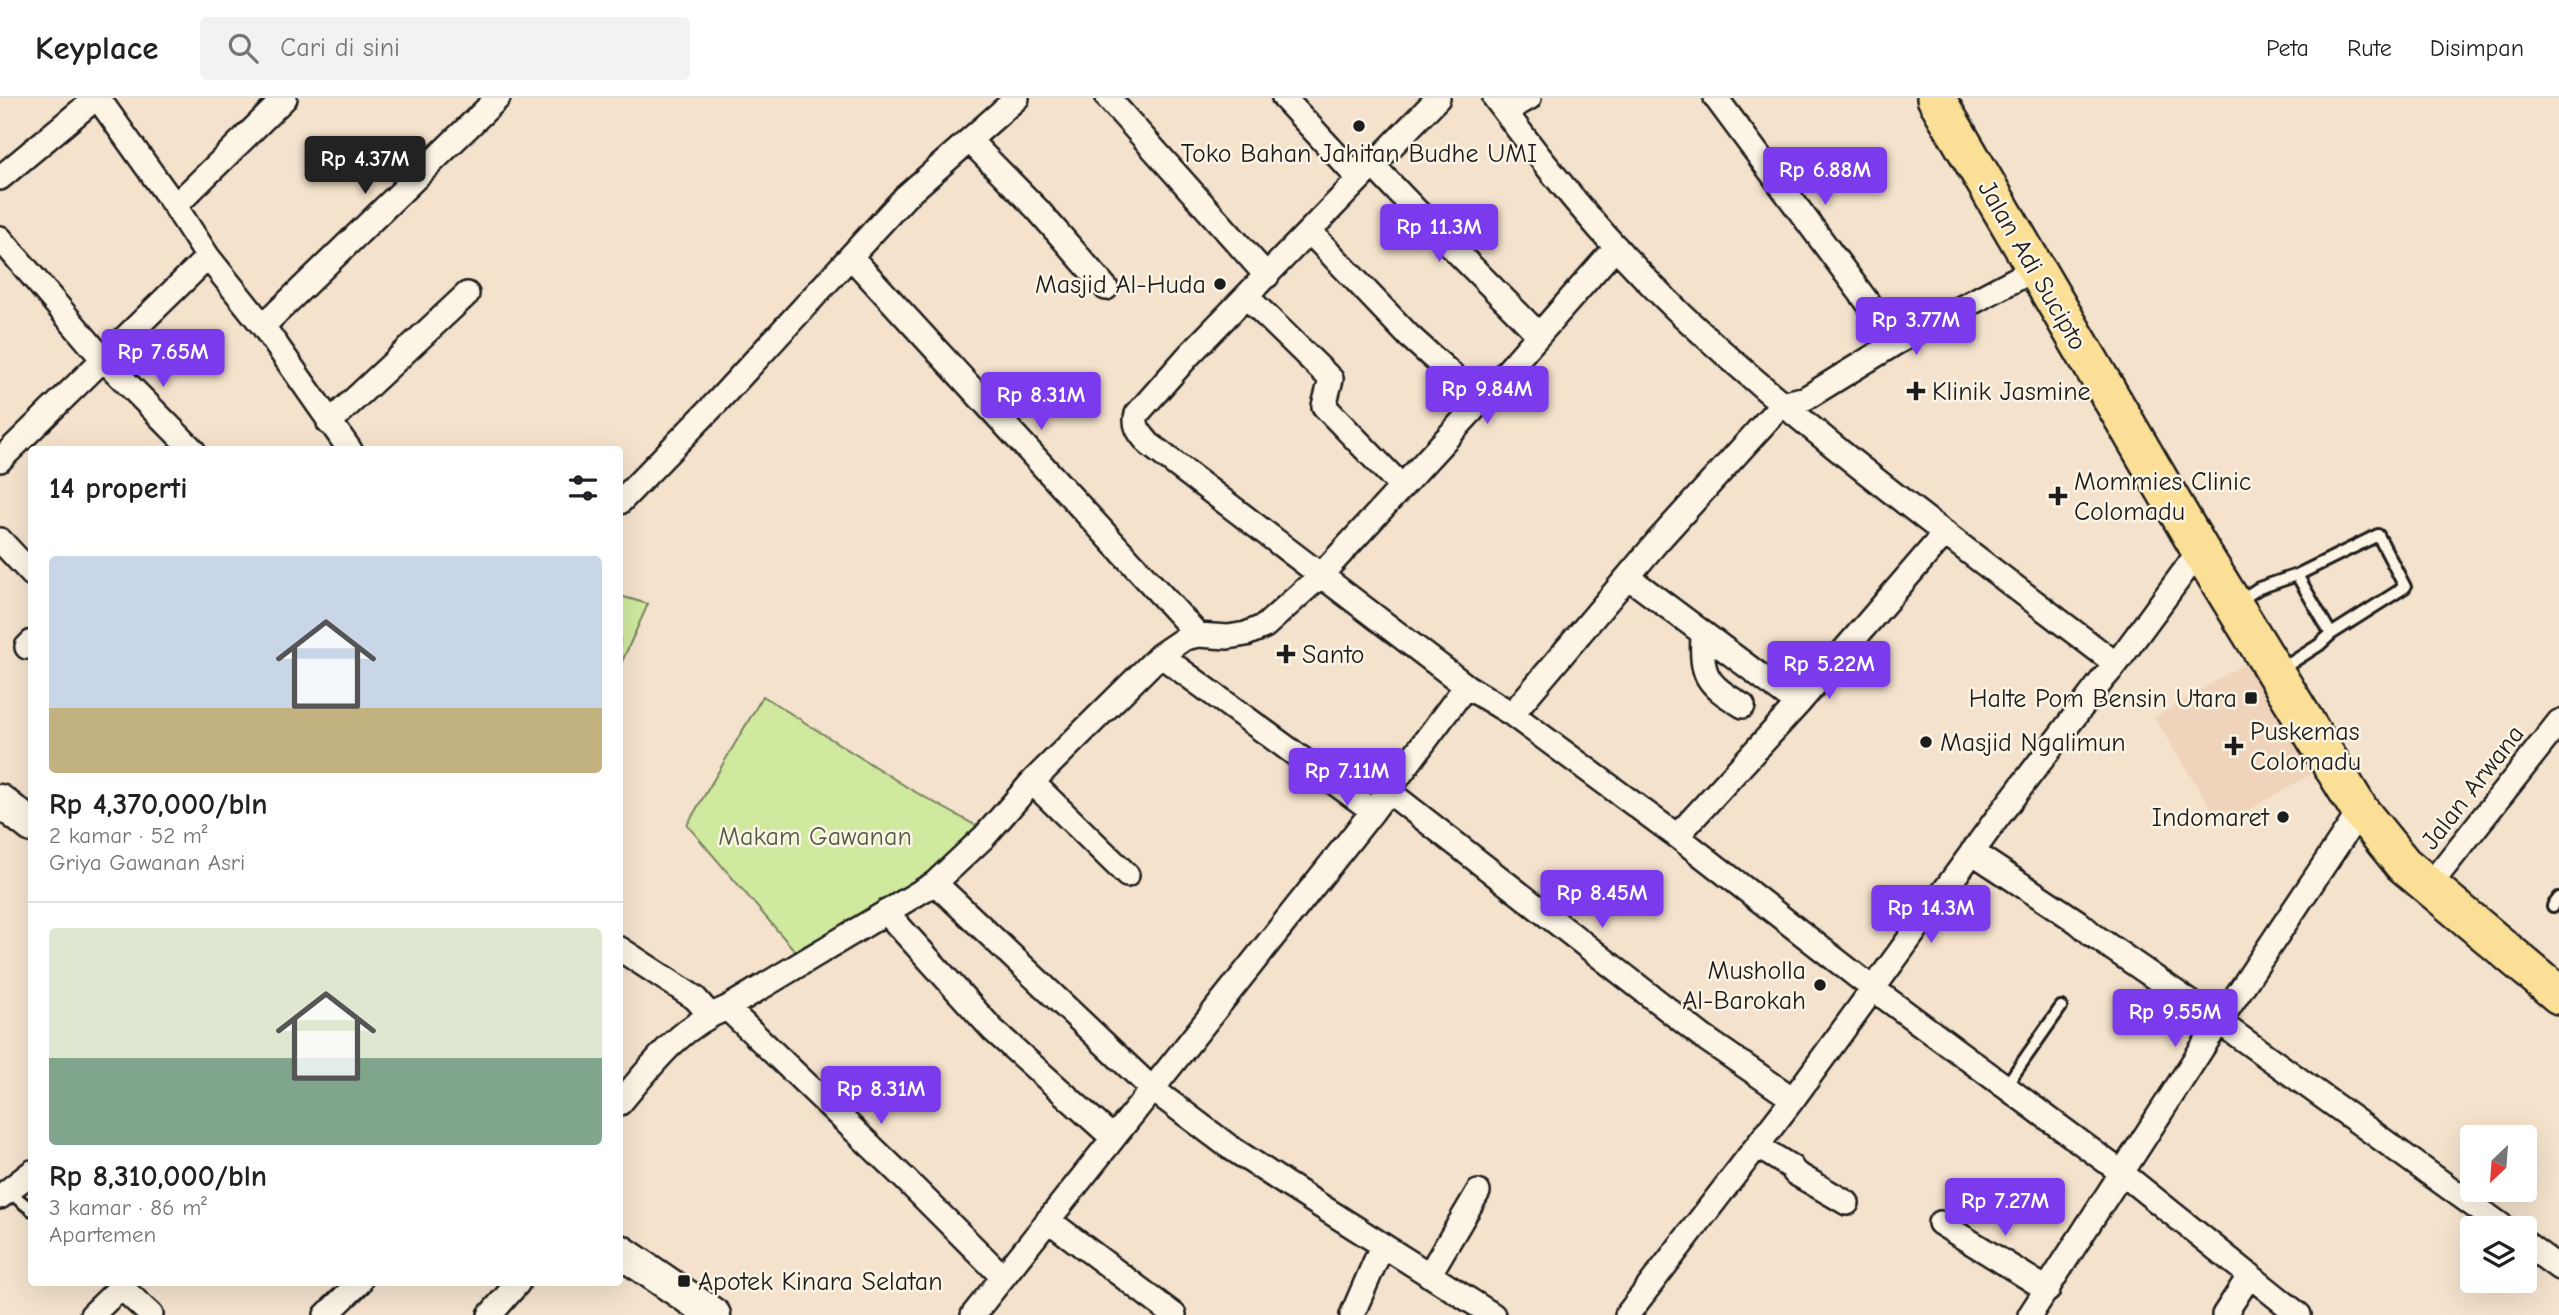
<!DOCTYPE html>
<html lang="id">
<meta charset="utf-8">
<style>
body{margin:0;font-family:"Comic Neue",sans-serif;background:#f2f2f2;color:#202124;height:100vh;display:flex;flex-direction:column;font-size:26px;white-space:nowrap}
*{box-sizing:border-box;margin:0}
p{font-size:23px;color:#757577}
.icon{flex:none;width:38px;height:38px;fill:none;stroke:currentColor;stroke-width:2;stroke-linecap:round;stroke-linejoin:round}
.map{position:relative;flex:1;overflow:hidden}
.drawer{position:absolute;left:28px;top:348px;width:595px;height:840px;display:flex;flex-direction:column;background:#fff;border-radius:7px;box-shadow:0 7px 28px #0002}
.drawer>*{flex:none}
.needle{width:46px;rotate:205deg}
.controls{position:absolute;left:2460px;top:1027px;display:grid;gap:14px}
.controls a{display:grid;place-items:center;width:77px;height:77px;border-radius:7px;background:#fff;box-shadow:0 7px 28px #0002;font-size:35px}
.price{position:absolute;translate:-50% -60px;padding:0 16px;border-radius:7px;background:#7c3aed;color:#fff;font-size:23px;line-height:46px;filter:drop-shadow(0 2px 4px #0008)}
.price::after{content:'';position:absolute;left:50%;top:42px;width:21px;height:16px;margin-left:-10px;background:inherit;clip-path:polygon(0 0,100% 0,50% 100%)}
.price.current{background:#222;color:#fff}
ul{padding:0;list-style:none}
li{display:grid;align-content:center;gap:14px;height:371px;padding:0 21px}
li+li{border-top:2px solid #e0e0e0}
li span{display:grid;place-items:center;height:217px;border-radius:7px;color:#555}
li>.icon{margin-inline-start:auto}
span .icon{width:126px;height:126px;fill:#fffc;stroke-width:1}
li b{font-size:30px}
h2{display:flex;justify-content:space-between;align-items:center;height:84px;padding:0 21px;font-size:30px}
header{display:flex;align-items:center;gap:42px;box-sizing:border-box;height:98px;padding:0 35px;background:#fff;border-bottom:2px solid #e0e0e0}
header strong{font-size:33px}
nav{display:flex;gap:38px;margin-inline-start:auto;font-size:24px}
.search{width:490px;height:63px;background:#f2f2f2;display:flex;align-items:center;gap:18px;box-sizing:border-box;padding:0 24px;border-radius:7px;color:#757577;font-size:26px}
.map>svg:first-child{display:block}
</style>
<header>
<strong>Keyplace</strong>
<div class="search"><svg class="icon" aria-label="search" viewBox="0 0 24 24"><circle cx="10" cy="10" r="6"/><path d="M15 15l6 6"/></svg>Cari di sini</div>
<nav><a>Peta</a><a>Rute</a><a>Disimpan</a></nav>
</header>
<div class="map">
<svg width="2559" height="1217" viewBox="0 0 2559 1217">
<rect width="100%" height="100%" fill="#f4e2cc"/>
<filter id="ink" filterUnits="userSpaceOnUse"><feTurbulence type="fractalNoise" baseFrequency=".0143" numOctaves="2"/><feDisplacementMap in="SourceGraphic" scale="14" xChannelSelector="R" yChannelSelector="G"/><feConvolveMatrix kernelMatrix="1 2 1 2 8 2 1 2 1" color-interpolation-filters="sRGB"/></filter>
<g filter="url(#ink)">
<!-- built -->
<path fill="#efd4bb" d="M2250 562 2313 675 2222 727 2154 620Z"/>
<!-- green -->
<path fill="#d0e99f" stroke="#76825e" stroke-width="2" d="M620 498 648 506 620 568Z
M763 598 910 691 982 731 917 787 795 853 687 727Z"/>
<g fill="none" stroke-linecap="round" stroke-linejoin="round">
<defs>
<path id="service" d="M2297 477 2331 536
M2239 503 2259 490 2297 477 2378 437 2405 489 2331 536 2319 547 2280 572
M2553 808 2559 800
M2005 989 2061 909
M8 1093 32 1112"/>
<path id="minor" d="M98 0 175 108 208 159 263 228 350 352
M1108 0 1267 178
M1284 0 1358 80
M1438 0 1189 257 1137 316C1133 329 1141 336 1149 346L1466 588
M1495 0C1551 77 1613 151 1682 217 1818 344 1969 453 2116 566
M1716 0 1897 244
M1505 13 1529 0
M970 43 1037 111 1106 190
M1372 66C1426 125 1483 179 1539 237
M0 80 96 0
M175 108 285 0
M1310 134 1409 238 1481 303
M0 140 102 260 193 352
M852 160 1198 537
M1247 199 1331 281 1324 308 1401 388
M263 228 498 0
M1782 306 1806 300 1897 244 2035 171
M329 325 467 196
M0 362 208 159
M620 404 717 304 905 99 1017 0
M0 442 32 476
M1628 479 1798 606
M1703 535C1701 578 1705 585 1743 608
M27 549 32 544
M1160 557 1373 713
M1512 616 1677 738 1872 890 2122 1075 2299 1217
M1032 684 1127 777
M1388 693 1703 939 1793 1001
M1677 738 1798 606 1945 435
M1972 754 2078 824 2093 837 2219 924 2505 1130
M935 785 1151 990 1228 1048 1286 1086 1493 1217
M2429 788 2559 624
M886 814 993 932 1112 1039
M620 851 695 900 710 917
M727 910 901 1077 1003 1179
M620 1005C652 967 679 929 727 910L935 785 984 739 1032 684 1160 557 1185 540 1198 537 1228 539 1246 536 1265 528 1320 478 1481 303 1616 149
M1757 1048 1791 1069 1795 1075 1847 1105
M0 1099 32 1074
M1048 1122 1174 1217
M1940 1125 2048 1192
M2525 1145 2559 1170
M1429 1177 1478 1094
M121 1189 151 1217
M92 1217 125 1185
M326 1217 359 1185
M490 1217 518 1185
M973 1217 1373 713 1466 588 1512 616 1657 444 1782 306
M1352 1217 1382 1148
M1627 1217 1793 1001 1995 723 2103 581 2116 566 2200 452
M2030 1217 2219 924 2360 713
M2224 1217 2250 1177"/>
<path id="secondary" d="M0 703 32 728
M620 1153 714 1217"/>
<path id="trunk" d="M1936 0 2200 452 2360 713 2403 766 2559 897"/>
</defs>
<!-- service casing -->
<use href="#service" stroke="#1c1c1c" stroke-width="16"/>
<!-- minor casing -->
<use href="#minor" stroke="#1c1c1c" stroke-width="28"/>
<!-- secondary casing -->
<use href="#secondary" stroke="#1c1c1c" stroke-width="37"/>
<!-- trunk casing -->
<use href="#trunk" stroke="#1c1c1c" stroke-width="42"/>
<!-- service -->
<use href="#service" stroke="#fcf5e5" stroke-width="10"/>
<!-- minor -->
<use href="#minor" stroke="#fcf5e5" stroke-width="23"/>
<!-- secondary -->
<use href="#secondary" stroke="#fcf5e5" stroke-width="32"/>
<!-- trunk -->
<use href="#trunk" stroke="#fbdf96" stroke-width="37"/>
</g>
</g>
<!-- markers -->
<g fill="#1c1c1c" stroke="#fcf5e5" stroke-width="2.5">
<circle cx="1359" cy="28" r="7"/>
<circle cx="1220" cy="186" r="7"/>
<path d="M1912.5 282.5h7v7h7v7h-7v7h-7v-7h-7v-7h7z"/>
<path d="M2054.5 387.5h7v7h7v7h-7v7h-7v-7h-7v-7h7z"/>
<path d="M1282.5 545.5h7v7h7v7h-7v7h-7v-7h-7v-7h7z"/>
<rect x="2244" y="593" width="14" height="14" rx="3.5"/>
<circle cx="1926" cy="644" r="7"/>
<path d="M2230.5 637.5h7v7h7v7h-7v7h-7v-7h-7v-7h7z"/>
<circle cx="2283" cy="719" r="7"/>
<circle cx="1820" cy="887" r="7"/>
<rect x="677" y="1176" width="14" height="14" rx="3.5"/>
</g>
<g text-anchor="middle" stroke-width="5" stroke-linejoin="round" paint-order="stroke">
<!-- poi labels -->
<g font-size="26" fill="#1c1c1c" stroke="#fcf5e5" text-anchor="start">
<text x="1359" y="64" text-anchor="middle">Toko Bahan Jahitan Budhe UMI</text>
<text x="1206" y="195" text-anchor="end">Masjid Al-Huda</text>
<text x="1932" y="302">Klinik Jasmine</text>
<text x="2074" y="392">Mommies Clinic<tspan x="2074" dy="30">Colomadu</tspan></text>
<text x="1302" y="565">Santo</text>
<text x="2237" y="609" text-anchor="end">Halte Pom Bensin Utara</text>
<text x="2250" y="642">Puskemas<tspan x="2250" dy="30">Colomadu</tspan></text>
<text x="1940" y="653">Masjid Ngalimun</text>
<text x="2269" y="728" text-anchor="end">Indomaret</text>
<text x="1806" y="881" text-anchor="end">Musholla<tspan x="1806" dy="30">Al-Barokah</tspan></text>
<text x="698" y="1192">Apotek Kinara Selatan</text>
</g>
<!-- street labels -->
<g font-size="26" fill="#1c1c1c" stroke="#fcf5e5">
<text transform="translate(2033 167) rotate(60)" y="9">Jalan Adi Sucipto</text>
<text transform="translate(2472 689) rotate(-52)" y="9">Jalan Arwana</text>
</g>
<!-- park labels -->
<g font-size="26" fill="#525a43" stroke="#fcf5e5">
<text x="815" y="747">Makam Gawanan</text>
</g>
</g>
</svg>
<div class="controls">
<a><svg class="needle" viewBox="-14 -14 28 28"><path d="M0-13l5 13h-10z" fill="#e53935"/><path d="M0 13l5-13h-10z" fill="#757577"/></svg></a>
<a><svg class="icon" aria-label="layers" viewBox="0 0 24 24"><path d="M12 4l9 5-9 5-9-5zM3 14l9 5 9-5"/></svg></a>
</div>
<b class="price current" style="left:365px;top:98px">Rp 4.37M</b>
<b class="price" style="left:1825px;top:109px">Rp 6.88M</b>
<b class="price" style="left:1439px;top:166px">Rp 11.3M</b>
<b class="price" style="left:1916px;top:259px">Rp 3.77M</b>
<b class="price" style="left:163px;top:291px">Rp 7.65M</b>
<b class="price" style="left:1487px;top:328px">Rp 9.84M</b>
<b class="price" style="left:1041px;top:334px">Rp 8.31M</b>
<b class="price" style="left:1829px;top:603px">Rp 5.22M</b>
<b class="price" style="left:1347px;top:710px">Rp 7.11M</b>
<b class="price" style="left:1602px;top:832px">Rp 8.45M</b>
<b class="price" style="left:1931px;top:847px">Rp 14.3M</b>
<b class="price" style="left:2175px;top:951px">Rp 9.55M</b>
<b class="price" style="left:881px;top:1028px">Rp 8.31M</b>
<b class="price" style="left:2005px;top:1140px">Rp 7.27M</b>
<section class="drawer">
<h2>14 properti<svg class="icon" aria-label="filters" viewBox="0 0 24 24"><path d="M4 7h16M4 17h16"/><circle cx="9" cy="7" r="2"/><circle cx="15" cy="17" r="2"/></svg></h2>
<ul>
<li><span style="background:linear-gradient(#c9d6e8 70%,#c2b280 0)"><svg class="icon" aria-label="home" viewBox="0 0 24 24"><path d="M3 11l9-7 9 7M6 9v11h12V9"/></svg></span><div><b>Rp 4,370,000/bln</b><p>2 kamar · 52 m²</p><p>Griya Gawanan Asri</p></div></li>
<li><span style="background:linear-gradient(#dfe7d0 60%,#7fa58c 0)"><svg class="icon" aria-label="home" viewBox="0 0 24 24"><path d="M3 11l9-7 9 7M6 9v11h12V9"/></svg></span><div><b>Rp 8,310,000/bln</b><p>3 kamar · 86 m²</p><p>Apartemen</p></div></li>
</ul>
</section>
</div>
